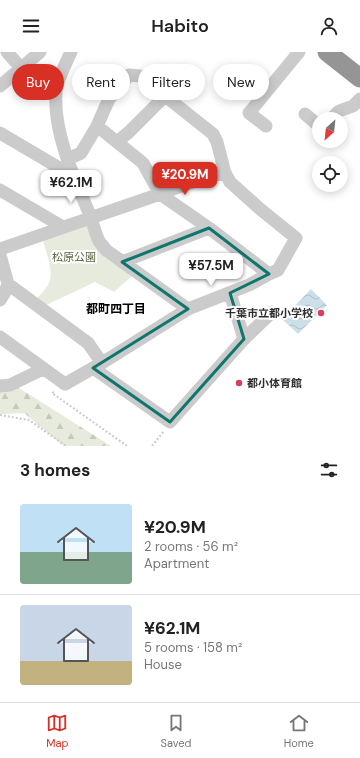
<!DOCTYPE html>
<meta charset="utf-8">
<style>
body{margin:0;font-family:"DM Sans","Noto Sans JP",sans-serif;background:#f2f2f2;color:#222;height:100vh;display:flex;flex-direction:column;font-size:15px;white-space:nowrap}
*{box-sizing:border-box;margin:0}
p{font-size:13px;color:#767676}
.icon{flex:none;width:22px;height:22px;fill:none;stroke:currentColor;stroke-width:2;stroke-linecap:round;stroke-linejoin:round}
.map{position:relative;height:394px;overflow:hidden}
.details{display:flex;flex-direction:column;background:#fff;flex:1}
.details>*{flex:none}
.guide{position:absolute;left:12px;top:12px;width:336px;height:36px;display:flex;gap:8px}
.needle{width:26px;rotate:207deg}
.controls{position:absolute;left:312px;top:60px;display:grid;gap:8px}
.controls a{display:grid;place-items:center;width:36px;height:36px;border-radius:50%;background:#fff;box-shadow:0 2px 10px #0003;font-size:20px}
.price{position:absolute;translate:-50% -34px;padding:0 9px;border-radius:8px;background:#fff;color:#222;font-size:13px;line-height:26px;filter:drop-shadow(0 1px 2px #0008)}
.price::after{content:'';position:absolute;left:50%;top:24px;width:12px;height:9px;margin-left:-6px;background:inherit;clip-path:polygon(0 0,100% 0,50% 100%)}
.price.selected{background:#d93025;color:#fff}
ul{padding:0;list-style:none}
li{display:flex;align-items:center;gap:12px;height:100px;padding:0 20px}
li+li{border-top:1px solid #e0e0e0}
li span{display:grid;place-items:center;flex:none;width:112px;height:80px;border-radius:4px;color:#555}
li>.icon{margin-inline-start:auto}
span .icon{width:48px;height:48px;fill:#fffc;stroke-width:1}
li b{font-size:17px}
h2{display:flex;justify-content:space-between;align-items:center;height:48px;padding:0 20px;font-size:17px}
.pill{padding:0 14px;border-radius:18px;background:#fff;box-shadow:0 2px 10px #0003;font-size:14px;line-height:36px}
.pill.selected{background:#d93025;color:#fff}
header{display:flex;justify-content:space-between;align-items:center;height:52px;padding:0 20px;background:#fff;font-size:18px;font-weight:600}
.tab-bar{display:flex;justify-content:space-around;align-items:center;height:56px;border-top:1px solid #e0e0e0;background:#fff;font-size:11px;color:#767676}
.tab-bar a{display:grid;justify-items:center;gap:2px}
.tab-bar .selected{color:#d93025}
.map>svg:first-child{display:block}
</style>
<header><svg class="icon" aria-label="menu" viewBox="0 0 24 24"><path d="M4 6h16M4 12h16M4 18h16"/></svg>Habito<svg class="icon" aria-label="person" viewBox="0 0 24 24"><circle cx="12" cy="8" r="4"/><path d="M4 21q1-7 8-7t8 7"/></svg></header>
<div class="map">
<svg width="360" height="394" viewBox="0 0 360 394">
<defs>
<pattern id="forest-firs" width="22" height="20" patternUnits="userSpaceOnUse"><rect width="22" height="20" fill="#e6ebdd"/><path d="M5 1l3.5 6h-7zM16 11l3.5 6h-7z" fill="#c6cabe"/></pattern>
<pattern id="water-waves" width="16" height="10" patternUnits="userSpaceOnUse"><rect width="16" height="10" fill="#cbe0e9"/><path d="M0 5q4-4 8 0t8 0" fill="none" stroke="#afc0c8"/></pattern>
</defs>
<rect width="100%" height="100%" fill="#fff"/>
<!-- green -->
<path fill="#e6ebdd" d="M84 170 133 223 114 240 95 230 44 254 35 248C41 242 48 236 50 228 53 218 45 196 42 185Z"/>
<!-- forest -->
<path fill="url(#forest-firs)" d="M19 336 111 394H64L24 361 0 362V338Z"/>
<!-- water -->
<path fill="url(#water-waves)" d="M311 237 327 253 298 282 282 267Z"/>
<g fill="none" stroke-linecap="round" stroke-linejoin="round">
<!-- path -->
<path stroke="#cbcbcb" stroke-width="2" stroke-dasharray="2 2" stroke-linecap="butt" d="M54 340 52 341 127 394
M0 363 29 368 66 394
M152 394 164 379"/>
<!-- minor -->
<path stroke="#cbcbcb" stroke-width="13" d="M7 0 21 16
M71 0C66 11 57 28 56 40 53 80 74 126 90 163 93 171 95 181 99 189 101 192 104 195 106 198L188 257
M0 34 40 0
M305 62 319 74
M331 67 339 59 353 54 360 47
M97 74 143 111 160 142 209 176 269 222
M266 74 249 61 299 0
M0 81 73 124
M117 90 129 80 165 44
M0 138 63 175
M0 197 160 142 206 125 225 121
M0 203 8 232 88 291 102 311
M122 210 209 176
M230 241 244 287
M0 248 5 240 8 232
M0 285 65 332 102 311 188 257 249 233 269 222 278 218 296 186 260 157 230 130 225 121 217 90 213 82 140 24 129 23 109 47 97 74 81 101 68 107
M93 316 170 370 244 287 272 260
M0 334 10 333 43 317"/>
<!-- highway -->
<path stroke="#959595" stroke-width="19" d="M327 0 360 26"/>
</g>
<!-- marked area -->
<path fill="none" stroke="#0f766e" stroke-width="3" stroke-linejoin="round" d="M209 176 269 222 230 241 244 287 170 370 93 316 188 257 122 210Z"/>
<!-- markers -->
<g fill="#d83e58" stroke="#fff" stroke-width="1.5">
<circle cx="321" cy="261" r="4"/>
<circle cx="239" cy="331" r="4"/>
</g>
<g text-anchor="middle" stroke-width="4" stroke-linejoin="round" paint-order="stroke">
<!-- park labels -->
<g font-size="11" fill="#55673f" stroke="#fff">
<text x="74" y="209">松原公園</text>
</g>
<!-- poi labels -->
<g font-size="11" font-weight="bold" fill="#2e2e2e" stroke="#fff" text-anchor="end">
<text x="313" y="265">千葉市立都小学校</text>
<text x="247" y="335" text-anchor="start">都小体育館</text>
</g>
<!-- neighbourhood labels -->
<g font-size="12" font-weight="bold" fill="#000" stroke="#fff">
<text x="116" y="261">都町四丁目</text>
</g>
</g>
</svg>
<div class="controls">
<a><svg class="needle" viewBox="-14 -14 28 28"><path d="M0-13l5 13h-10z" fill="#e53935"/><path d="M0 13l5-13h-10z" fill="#767676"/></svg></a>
<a><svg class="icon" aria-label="locate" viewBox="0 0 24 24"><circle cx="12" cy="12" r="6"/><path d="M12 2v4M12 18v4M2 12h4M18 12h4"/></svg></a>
</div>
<b class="price selected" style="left:185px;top:144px">¥20.9M</b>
<b class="price" style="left:71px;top:152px">¥62.1M</b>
<b class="price" style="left:211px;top:235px">¥57.5M</b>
<div class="guide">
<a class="pill selected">Buy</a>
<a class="pill">Rent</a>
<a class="pill">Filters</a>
<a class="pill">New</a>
</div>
</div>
<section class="details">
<h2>3 homes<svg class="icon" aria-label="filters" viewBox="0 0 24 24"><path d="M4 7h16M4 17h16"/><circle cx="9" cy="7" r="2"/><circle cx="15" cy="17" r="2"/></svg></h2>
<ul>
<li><span style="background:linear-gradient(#bfe0f5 60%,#7fa58c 0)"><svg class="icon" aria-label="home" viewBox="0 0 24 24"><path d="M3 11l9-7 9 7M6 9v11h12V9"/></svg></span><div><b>¥20.9M</b><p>2 rooms · 56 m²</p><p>Apartment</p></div></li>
<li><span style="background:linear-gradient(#c9d6e8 70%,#c2b280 0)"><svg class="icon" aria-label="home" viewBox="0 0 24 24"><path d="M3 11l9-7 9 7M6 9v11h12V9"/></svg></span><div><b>¥62.1M</b><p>5 rooms · 158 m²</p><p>House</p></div></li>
</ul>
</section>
<nav class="tab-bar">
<a class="selected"><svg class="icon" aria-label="map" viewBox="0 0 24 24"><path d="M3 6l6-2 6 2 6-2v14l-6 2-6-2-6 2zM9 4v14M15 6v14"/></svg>Map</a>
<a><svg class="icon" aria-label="saved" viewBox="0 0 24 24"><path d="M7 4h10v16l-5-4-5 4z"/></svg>Saved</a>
<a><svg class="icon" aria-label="home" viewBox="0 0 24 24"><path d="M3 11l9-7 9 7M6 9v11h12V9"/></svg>Home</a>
</nav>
